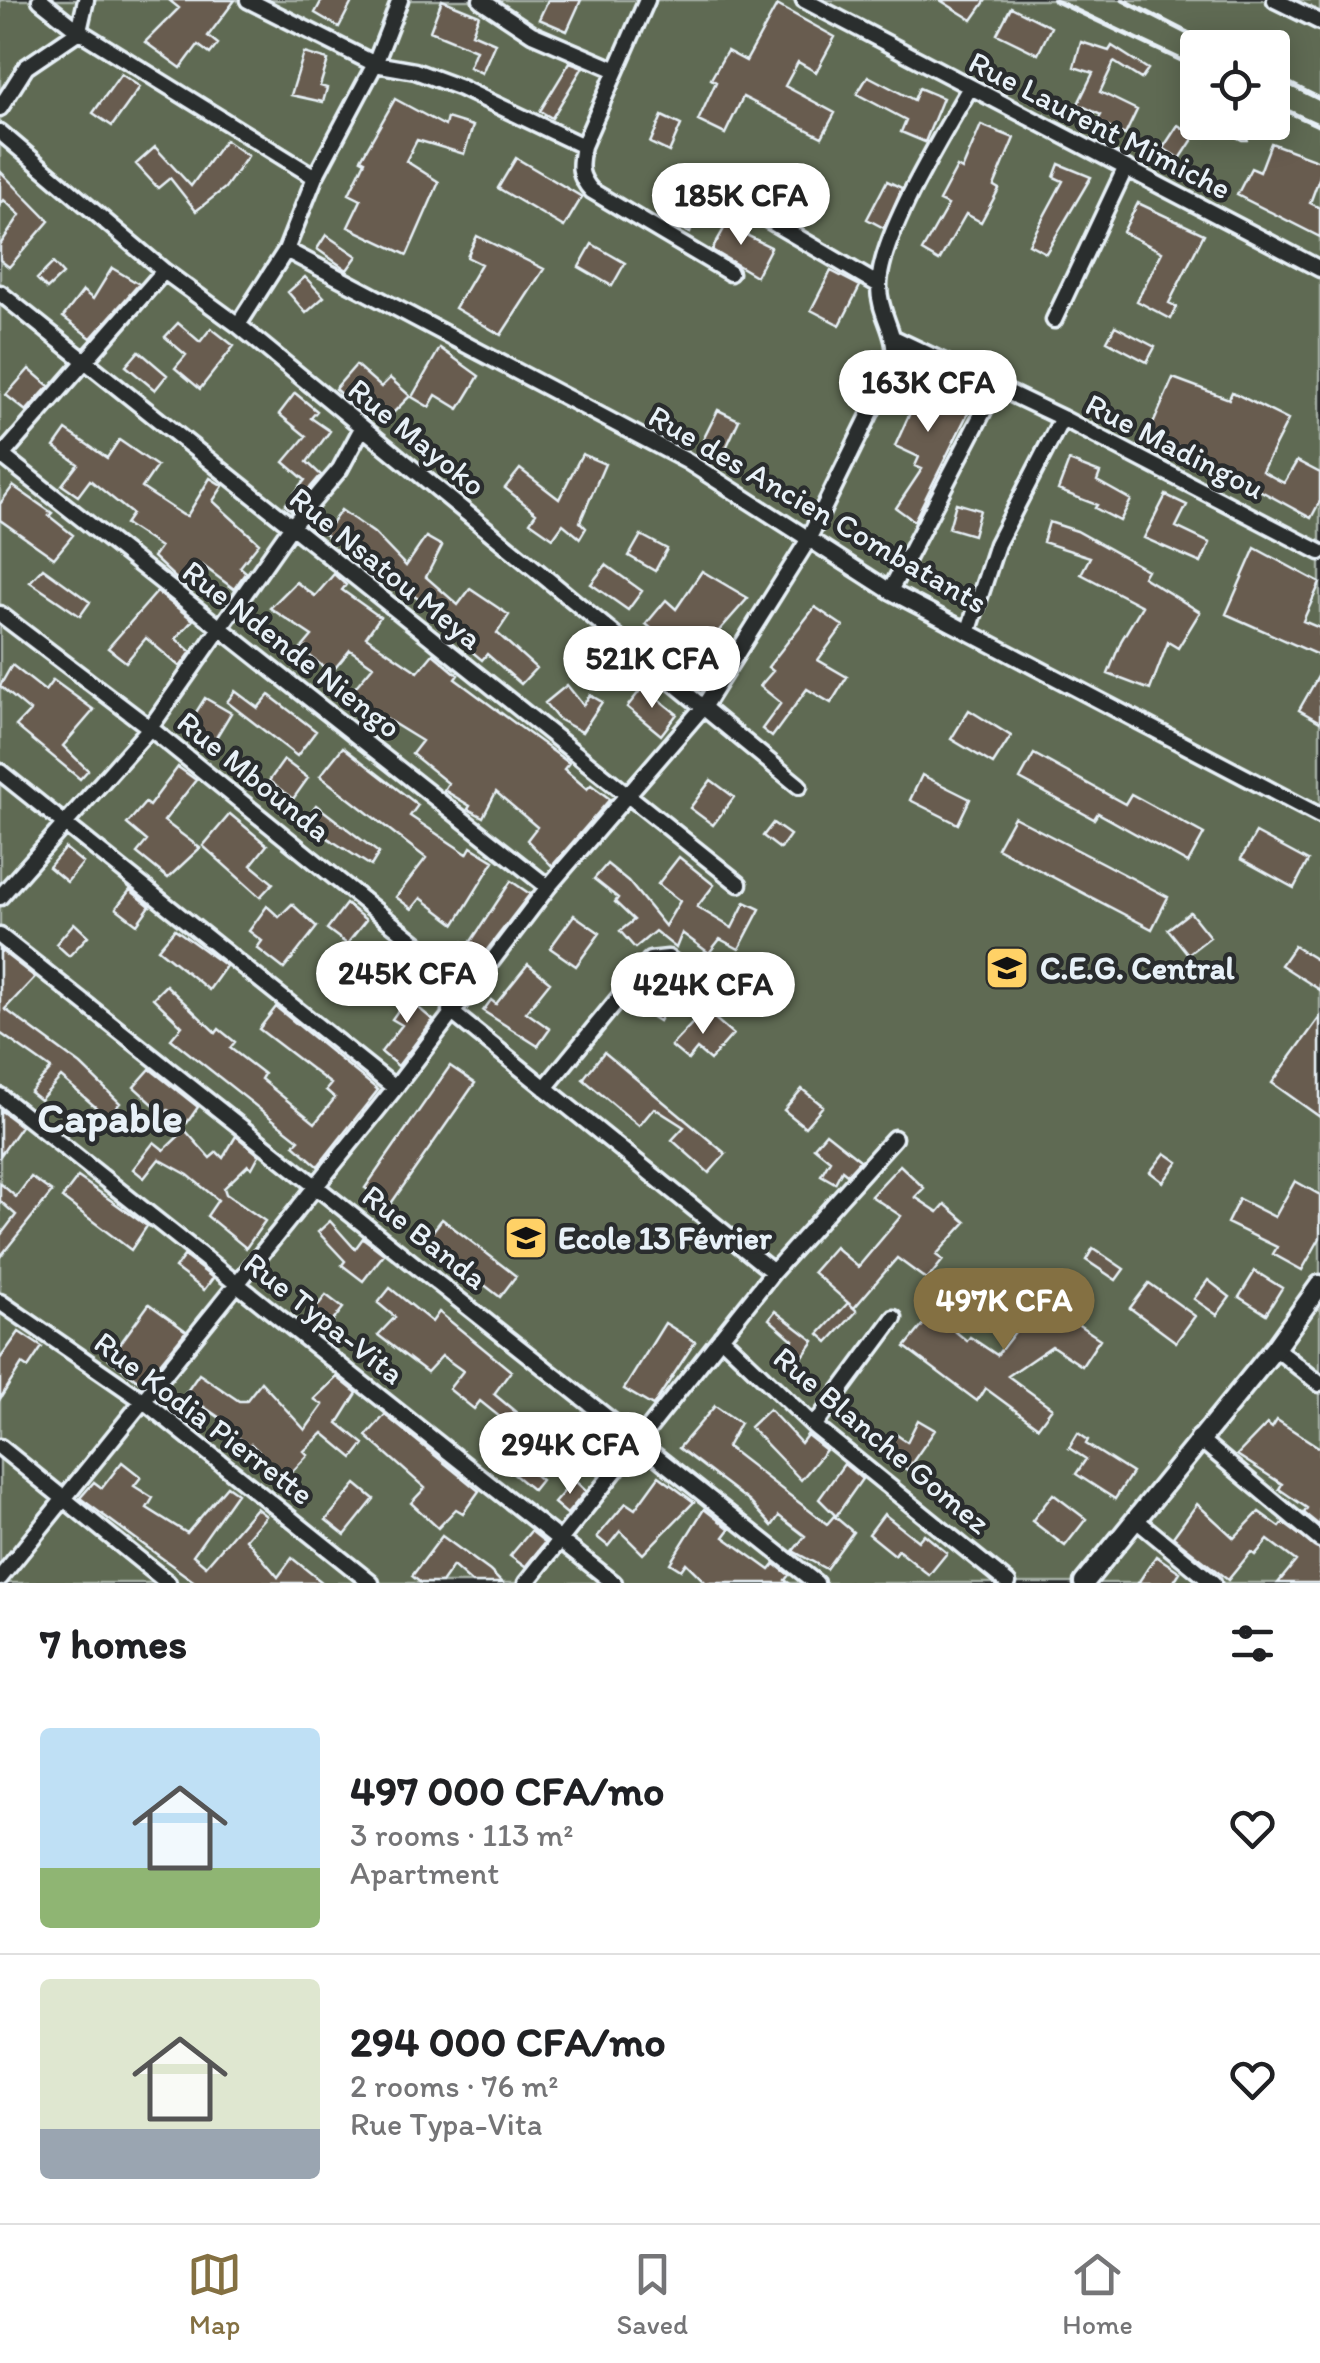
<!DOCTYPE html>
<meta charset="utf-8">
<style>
body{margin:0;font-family:Itim,sans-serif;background:#f2f2f2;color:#202124;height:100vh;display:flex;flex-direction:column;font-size:38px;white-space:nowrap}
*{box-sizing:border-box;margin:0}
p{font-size:32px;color:#757577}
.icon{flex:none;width:55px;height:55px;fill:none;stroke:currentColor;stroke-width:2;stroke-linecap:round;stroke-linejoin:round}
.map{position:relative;height:1583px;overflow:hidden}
.side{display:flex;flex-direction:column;background:#fff;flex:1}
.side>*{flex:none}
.buttons{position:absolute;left:1180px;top:30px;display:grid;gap:20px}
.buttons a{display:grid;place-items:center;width:110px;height:110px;border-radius:10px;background:#fff;box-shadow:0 5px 25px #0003;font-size:50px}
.price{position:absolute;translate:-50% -85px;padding:0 22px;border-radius:35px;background:#fff;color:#222;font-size:32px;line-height:65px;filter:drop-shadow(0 2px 5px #0008)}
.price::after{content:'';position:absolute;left:50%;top:60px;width:30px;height:22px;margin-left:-15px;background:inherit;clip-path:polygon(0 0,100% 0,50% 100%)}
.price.selected{background:#847042;color:#fff}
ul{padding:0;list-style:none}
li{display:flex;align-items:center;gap:30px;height:250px;padding:0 40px}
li+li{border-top:2px solid #e0e0e0}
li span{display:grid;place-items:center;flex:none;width:280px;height:200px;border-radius:10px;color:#555}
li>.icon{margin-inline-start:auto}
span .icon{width:120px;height:120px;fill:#fffc;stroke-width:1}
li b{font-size:42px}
h2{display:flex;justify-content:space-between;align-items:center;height:120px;padding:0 40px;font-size:42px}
.menu{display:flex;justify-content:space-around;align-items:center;height:140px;border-top:2px solid #e0e0e0;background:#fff;font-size:28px;color:#757577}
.menu a{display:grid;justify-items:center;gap:5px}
.menu .selected{color:#847042}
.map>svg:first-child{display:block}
</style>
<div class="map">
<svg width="1320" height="1583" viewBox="0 0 1320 1583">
<rect width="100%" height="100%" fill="#2a2d2e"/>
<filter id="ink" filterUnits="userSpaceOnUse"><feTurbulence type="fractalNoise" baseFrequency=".01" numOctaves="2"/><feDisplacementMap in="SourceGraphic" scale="20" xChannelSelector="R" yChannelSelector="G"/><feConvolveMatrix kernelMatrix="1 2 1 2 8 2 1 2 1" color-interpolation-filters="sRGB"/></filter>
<g filter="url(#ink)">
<!-- green -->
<path fill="#5f6b52" stroke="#a4aea5" stroke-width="2.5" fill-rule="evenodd" d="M0 0H1320V1583H0ZM1198 48H1272V122H1198Z"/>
<!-- building -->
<path fill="#685c4f" stroke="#e8f1f8" stroke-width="2.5" d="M169 0H235L208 36 218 44 210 54 198 45 181 68 145 42 179 8Z
M322 0H353L339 27 315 13Z
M442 0 479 15 472 33 495 43 482 73 469 67 476 50 430 31Z
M548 0H581L567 31 539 19Z
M940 0H986L972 20Z
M777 5 835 37 816 72 798 62 785 86 835 113 822 137 743 97 725 134 698 121 716 82 711 79 727 51 746 61Z
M1011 7 1051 27 1038 54 997 34Z
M1081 42 1109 51 1112 46 1148 69 1141 79 1114 62 1100 92 1137 110 1125 135 1097 122 1101 115 1078 104 1093 73 1074 67Z
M304 53 328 60 320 86 327 88 323 102 291 95Z
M570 62 583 67 552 118 540 111Z
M121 74 140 87 112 126 93 113Z
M868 76 914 100 919 88 943 98 925 142 901 132 906 120 857 94Z
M395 99 445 126 447 118 473 126 464 154 417 140 406 161 439 182 407 255 348 227 361 200 349 194 365 161 361 159Z
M662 116 681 125 669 152 650 143Z
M1207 122H1237L1252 130 1247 140H1242Z
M981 125 1014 138 994 186 999 189 981 222 966 214 939 261 922 251 948 205 939 201 957 167 962 170Z
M1178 125 1195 136 1180 159 1163 148Z
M225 140 248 156 225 188 196 211 170 178 158 188 136 164 155 147 191 186Z
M1271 143 1320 161V176L1310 203 1320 208V237L1237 195 1251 168 1260 172Z
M516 158 582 197 564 227 498 188Z
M1059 164 1091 177 1046 253 1029 244 1063 181 1054 177Z
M0 171 49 221 9 267 0 260V245L20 215 4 200 0 205Z
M779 173 827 198 813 223 766 198Z
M887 181 902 188 884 228 867 219Z
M669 192 701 205 690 233 659 218Z
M1138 203 1204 234 1169 303 1177 307 1171 319 1137 301 1162 252 1123 232Z
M729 220 747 229 744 234 771 247 756 276 712 250Z
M326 235 357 256 347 270 317 249Z
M477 236 544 269 501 335 455 308 481 264 467 257Z
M592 244 625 263 612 286 579 267Z
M53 263 63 274 47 289 37 279Z
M112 268 139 284 91 338 63 317 83 291 93 299Z
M831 271 860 286 840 325 811 310Z
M305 277 324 297 306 313 288 292Z
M178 323 200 342 211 328 234 346 200 389 175 368 186 355 165 337Z
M1115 326 1155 347 1147 362 1107 341Z
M440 348 479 376 459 409 436 395 429 407 412 397Z
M139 351 167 375 155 390 126 366Z
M356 365 381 387 390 378 410 396 382 424 355 398 351 403 335 389Z
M29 369 49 386 26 411 6 395Z
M909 373 973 403 914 521 896 508 922 469 915 466 919 457 895 446 913 406 897 398Z
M1173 378 1229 399 1232 392 1288 420 1262 471 1284 483 1297 461 1320 473V501L1311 518 1150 431Z
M295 393 317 411 311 418 330 431 307 462 321 475 291 510 285 505 305 480 284 462 306 436 279 414Z
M718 410 739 420 721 459 699 448Z
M66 430 107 458 119 440 157 466 142 488 183 515 187 516 210 478 223 486 213 501 259 543 240 567 246 572 234 589 202 565 185 587 153 557 160 547 125 524 132 514 90 480 78 496 62 485 78 464 54 447Z
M582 454 605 464 580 522 586 528 580 538 563 524 553 538 530 522 536 513 505 488 520 469 559 499Z
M1069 461 1100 473 1097 481 1131 500 1120 521 1095 508 1097 505 1058 490Z
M13 486 52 513 49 516 73 535 54 558 0 520V504Z
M1166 495 1187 505 1176 527 1210 543 1201 563 1144 538Z
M956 503 980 510 973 535 949 528Z
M341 510 374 533 406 566 426 537 442 546 426 577 458 605 470 589 509 615 497 633 536 668 521 684 487 654 482 660 458 640 430 607 385 576 380 582 366 569 367 563 324 534Z
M1049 522 1077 531 1147 570 1143 577 1200 612 1178 648 1168 642 1150 690 1108 674 1121 641 1142 606 1081 574 1090 557 1043 542Z
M641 535 667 549 655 571 629 556Z
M1255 548 1320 583 1303 621 1320 628V656L1226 614Z
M606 565 642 591 628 610 591 584Z
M43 568 90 602 80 616 30 582Z
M702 571 748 598 710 641 713 644 706 654 719 663 703 688 669 657 675 649 646 624 666 600 676 609Z
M334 574 346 585 342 590 380 617 366 637 418 672 433 654 458 675 455 679 569 763 564 769 587 789 591 785 610 799 552 866 527 840 537 827 496 792 483 817 468 809 470 806 444 790 448 783 412 754 422 741 373 711 365 722 342 703 373 666 350 650 331 673 301 649 312 636 270 608 296 582 315 596Z
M157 592 193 620 176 639 191 652 180 667 146 638 126 662 108 648Z
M815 607 843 626 818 660 847 677 831 703 807 689 772 737 762 729 781 703 760 686 773 671 768 667Z
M12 665 45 691 53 680 94 710 63 746 88 770 80 779 16 726 30 711 0 686Z
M1320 673V722L1299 710Z
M567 685 583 705 590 695 602 702 582 732 558 719 545 703Z
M643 687 677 714 661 735 627 707Z
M235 691 258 708 269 695 316 731 297 756 227 702Z
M205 698 231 713 214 741 188 725Z
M969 710 1011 736 993 764 951 739Z
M343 747 418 805 410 816 467 854 471 847 494 861 455 924 421 898 412 909 396 897 426 858 320 776Z
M1034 754 1125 804 1131 794 1204 834 1188 863 1098 813 1094 819 1020 779Z
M284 760 308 778 293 799 269 781Z
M178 767 196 780 164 821 200 848 168 878 137 853 147 841 127 824 145 803 149 806Z
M922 775 970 799 958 824 910 800Z
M711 780 734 797 713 825 690 808Z
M316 805 379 853 371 866 303 822Z
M230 814 267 845 251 865 273 883 260 897 203 846Z
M1014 817 1168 897 1152 929 997 848Z
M773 823 790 835 780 849 763 836Z
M1256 833 1308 861 1294 888 1241 859Z
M65 848 83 863 67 882 49 867Z
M679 857 714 885 697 907 732 928 745 902 760 909 739 949 720 939 709 953 682 933 676 948 655 931 635 948 620 931 634 920 615 902 618 898 594 879 607 864 628 881 665 926 680 901 658 884Z
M511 881 530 894 473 968 454 953 463 942 468 946Z
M130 890 150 906 137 924 116 908Z
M292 904 317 927 284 969 257 948 262 941 249 931 267 906 279 917Z
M346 904 366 920 347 944 327 929Z
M1190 912 1210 937 1188 954 1168 929Z
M574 915 600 933 576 966 550 948Z
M74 923 88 936 69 956 56 944Z
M175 929 226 966 209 990 158 949Z
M386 940 417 962 399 985 369 962Z
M1294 946 1320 962V990L1281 965Z
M0 950 35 977 5 1009 81 1065 120 1103 107 1117 61 1077 40 1100 30 1092 51 1069 0 1033Z
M528 964 550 982 526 1012 550 1029 538 1046 483 1011 491 1000 496 1004Z
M652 978 676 992 659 1021 635 1006Z
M410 984 424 995 415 1005 433 1020 398 1066 381 1052 402 1025 392 1019 402 1005 397 1000Z
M166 985 216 1033 219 1029 235 1042 230 1048 264 1074 261 1079 315 1123 335 1098 326 1090 331 1084 259 1029 276 1007 378 1090 318 1166 294 1145 299 1140 171 1039 182 1026 153 998Z
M705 1010 733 1034 710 1060 697 1049 688 1060 671 1046Z
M1320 1017V1117L1272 1083Z
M604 1052 726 1154 709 1173 672 1140 684 1127 654 1108 639 1126 583 1079Z
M450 1066 475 1083 390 1205 365 1188Z
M150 1069 198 1107 187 1123 168 1110 164 1114 134 1087Z
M802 1089 823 1106 805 1127 784 1110Z
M0 1110 21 1126 0 1156Z
M185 1130 210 1158 217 1152 223 1158 236 1136 259 1155 252 1168 248 1165 224 1188 226 1194 265 1221 246 1248 207 1216 218 1200 188 1175 159 1159 144 1178 133 1169 154 1142 164 1150Z
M826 1133 860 1160 847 1174 842 1170 835 1183 821 1175 830 1160 814 1147Z
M1165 1153 1178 1162 1163 1182 1150 1172Z
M900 1165 924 1188 915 1197 938 1212 945 1204 966 1222 936 1255 943 1260 927 1280 897 1258 854 1308 813 1272 835 1247 858 1267 901 1216 871 1196Z
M31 1177 52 1192 0 1257V1236L16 1215 0 1201V1183L16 1197Z
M78 1177 147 1226 131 1250 62 1198Z
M1295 1181 1320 1195V1238L1302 1270 1273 1254 1277 1247 1227 1223 1239 1199 1275 1217Z
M442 1219 516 1276 500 1297 426 1240Z
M330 1221 355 1249 363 1238 384 1254 363 1281 342 1265 345 1261 318 1232Z
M1093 1248 1124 1269 1116 1280 1086 1260Z
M184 1256 213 1278 204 1290 175 1268Z
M1255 1271 1282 1288 1266 1314 1239 1297Z
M1208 1280 1230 1297 1217 1315 1194 1299Z
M1149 1283 1195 1316 1176 1342 1130 1308Z
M1035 1285 1061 1303 1056 1310 1100 1339 1082 1366 1052 1346 1008 1376 1052 1408 1038 1427 985 1388 977 1401 905 1347 933 1313 967 1341 970 1337 997 1355 1028 1315 1018 1308Z
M390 1288 432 1322 439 1312 511 1371 494 1394 530 1424 521 1434 480 1401 474 1409 449 1389 463 1371 442 1356 427 1372 378 1335 395 1317 378 1303Z
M326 1295 343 1308 332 1322 315 1309Z
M848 1303 857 1311 828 1342 819 1334Z
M149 1304 186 1331 143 1384 109 1359Z
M775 1311 814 1341 795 1367 780 1357 793 1340 769 1319Z
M665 1323 695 1342 653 1406 624 1389Z
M19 1332 42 1347 28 1368 22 1364 0 1399V1359Z
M199 1374 239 1401H246L261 1382 305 1430 323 1405 314 1399 337 1377 357 1393 338 1423 364 1444 353 1458 323 1433 304 1451 308 1455 286 1478 251 1444 249 1446 220 1423 223 1420 185 1394Z
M715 1406 740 1423 727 1447 827 1524 834 1516 853 1532 826 1569 793 1551 805 1536 779 1516 772 1526 750 1502 679 1448Z
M769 1409 801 1443 807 1435 826 1450 801 1480 750 1427Z
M385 1415 479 1491 463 1513 456 1509 438 1528 411 1503 425 1488 366 1436Z
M580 1416 600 1443 609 1433 623 1444 605 1467 574 1441 567 1447 557 1434Z
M918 1420 935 1430 907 1470 881 1451 894 1433 907 1442Z
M1277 1420 1320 1448V1526L1304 1513 1307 1508 1279 1489 1282 1484 1237 1455 1267 1424 1272 1428Z
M1078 1433 1088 1440 1086 1444 1132 1473 1115 1499 1076 1474 1086 1459 1069 1448Z
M513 1457 541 1480 533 1490 505 1467Z
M122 1462 141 1477 134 1486 153 1498 147 1508 187 1533 227 1486 237 1493 193 1555 206 1566 256 1508 266 1516 246 1539 278 1577 292 1558 323 1583H196L80 1498 94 1482 102 1488Z
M844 1464 862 1479 836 1516 819 1499Z
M659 1476 694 1502 643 1554 620 1531 608 1546 597 1537 626 1503 635 1509Z
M574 1480 586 1491 567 1514 554 1503Z
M356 1484 374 1499 345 1535 326 1520Z
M1053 1494 1086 1519 1065 1546 1032 1521Z
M1197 1504 1234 1538 1259 1512 1280 1527 1283 1523 1320 1550V1583H1278L1296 1561 1268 1540 1255 1555 1251 1552 1228 1580 1173 1537Z
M704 1509 730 1529 724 1537 770 1570 775 1564 789 1575 785 1580 789 1583H706L686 1563 681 1570 670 1563Z
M884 1514 918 1541 924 1534 947 1553 929 1575 898 1550 895 1555 869 1534Z
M531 1531 545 1542 525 1567 510 1556Z
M442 1536 490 1571 502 1583H472L453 1566 441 1583H421L412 1576Z
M1156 1556 1180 1572 1173 1583H1138Z"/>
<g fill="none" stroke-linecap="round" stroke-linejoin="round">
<defs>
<path id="minor" d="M40 0 79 31 315 177
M248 0 375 64 415 71 461 88 583 146 647 0
M481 0 532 34 614 69
M804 0 1320 269
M1275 0 1320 22
M0 108 26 67 79 31 86 0
M0 132 164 271 238 325 799 786
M583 146C579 166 578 176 592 191L730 273
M741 204 879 285
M286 250 687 461 890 591 1320 816
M0 293 739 884
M1054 320 1125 169
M238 325 286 250 315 177 375 64 400 0
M896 339 1062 418 1320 552
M0 454 548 887
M0 458 164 271
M890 591 996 387
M0 614 150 728 469 986
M969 630 997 544 1062 418
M0 772 395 1088
M0 897 150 728 291 527 340 469 362 428
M0 936 816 1583
M450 1011 773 1272
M545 1088 650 960 668 958 699 982
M0 1096 614 1583
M0 1302 145 1402 371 1583
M721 1337 814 1426 1008 1583
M1275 1348 1320 1384
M814 1426 894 1318
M1198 1438 1320 1540
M0 1447 168 1583
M1135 1519 1213 1583
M0 1578 395 1088 548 887 704 706 807 542 892 369C902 337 879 318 879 287 879 237 943 135 969 89
M526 1583 773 1272 894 1138"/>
<path id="tertiary" d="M1084 1583 1275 1348 1320 1285"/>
</defs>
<!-- minor casing -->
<use href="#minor" stroke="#e8f1f8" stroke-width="21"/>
<!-- tertiary casing -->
<use href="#tertiary" stroke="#e8f1f8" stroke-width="25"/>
<!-- minor -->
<use href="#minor" stroke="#2a2d2e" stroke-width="14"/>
<!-- tertiary -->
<use href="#tertiary" stroke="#2a2d2e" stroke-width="18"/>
<!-- rail -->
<path stroke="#e8f1f8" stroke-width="5" d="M1054 0 1198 68
M1123 0 1217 48
M1272 75 1320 99
M1272 104 1320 126"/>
</g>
</g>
<!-- icons -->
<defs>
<symbol id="school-square" viewBox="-11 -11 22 22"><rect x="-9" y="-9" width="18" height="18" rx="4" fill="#ffd166" stroke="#2a2d2e"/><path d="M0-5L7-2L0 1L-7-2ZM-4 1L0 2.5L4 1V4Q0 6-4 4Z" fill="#111"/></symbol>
</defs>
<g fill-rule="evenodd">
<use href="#school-square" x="982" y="943" width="50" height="50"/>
<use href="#school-square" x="501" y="1213" width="50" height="50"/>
</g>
<g text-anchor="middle" stroke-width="9" stroke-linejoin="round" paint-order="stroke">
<!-- street labels -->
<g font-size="32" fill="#e8f1f8" stroke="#2a2d2e">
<text transform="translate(1100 125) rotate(27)" y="11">Rue Laurent Mimiche</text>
<text transform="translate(417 437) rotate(39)" y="11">Rue Mayoko</text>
<text transform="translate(1175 446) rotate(27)" y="11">Rue Madingou</text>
<text transform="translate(818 509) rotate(30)" y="11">Rue des Ancien Combatants</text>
<text transform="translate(386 568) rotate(39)" y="11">Rue Nsatou Meya</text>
<text transform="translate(292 649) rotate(38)" y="11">Rue Ndende Niengo</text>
<text transform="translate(254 776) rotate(39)" y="11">Rue Mbounda</text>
<text transform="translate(425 1237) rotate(38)" y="11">Rue Banda</text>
<text transform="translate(324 1318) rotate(38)" y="11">Rue Typa-Vita</text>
<text transform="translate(204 1418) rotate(37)" y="11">Rue Kodia Pierrette</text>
<text transform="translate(882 1440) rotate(40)" y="11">Rue Blanche Gomez</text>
</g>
<!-- poi labels -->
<g font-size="32" font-weight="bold" fill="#e8f1f8" stroke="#2a2d2e" text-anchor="start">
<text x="1040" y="979">C.E.G. Central</text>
<text x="558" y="1249">Ecole 13 Février</text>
</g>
<!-- district labels -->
<g font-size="42" font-weight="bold" fill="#e8f1f8" stroke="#2a2d2e">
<text x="110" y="1132">Capable</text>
</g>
</g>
</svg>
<div class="buttons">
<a><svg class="icon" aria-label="locate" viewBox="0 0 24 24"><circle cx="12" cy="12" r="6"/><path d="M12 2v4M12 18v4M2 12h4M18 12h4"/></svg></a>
</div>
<b class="price" style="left:741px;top:248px">185K CFA</b>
<b class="price" style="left:928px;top:435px">163K CFA</b>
<b class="price" style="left:652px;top:711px">521K CFA</b>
<b class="price" style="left:407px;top:1026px">245K CFA</b>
<b class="price" style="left:703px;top:1037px">424K CFA</b>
<b class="price selected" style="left:1004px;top:1353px">497K CFA</b>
<b class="price" style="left:570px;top:1497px">294K CFA</b>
</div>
<section class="side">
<h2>7 homes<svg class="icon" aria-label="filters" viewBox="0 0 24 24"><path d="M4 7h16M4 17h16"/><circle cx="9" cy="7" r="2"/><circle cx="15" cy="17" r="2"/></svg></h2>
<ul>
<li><span style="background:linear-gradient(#bfe0f5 70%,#8fb573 0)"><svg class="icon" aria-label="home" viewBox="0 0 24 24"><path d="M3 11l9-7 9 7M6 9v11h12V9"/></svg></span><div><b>497 000 CFA/mo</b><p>3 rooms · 113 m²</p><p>Apartment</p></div><svg class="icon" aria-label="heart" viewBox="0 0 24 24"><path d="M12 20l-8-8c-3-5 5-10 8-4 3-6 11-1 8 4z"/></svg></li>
<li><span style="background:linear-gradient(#dfe7d0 75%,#9aa5b1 0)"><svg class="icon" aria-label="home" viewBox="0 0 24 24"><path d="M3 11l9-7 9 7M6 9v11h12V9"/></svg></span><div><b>294 000 CFA/mo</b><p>2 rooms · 76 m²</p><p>Rue Typa-Vita</p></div><svg class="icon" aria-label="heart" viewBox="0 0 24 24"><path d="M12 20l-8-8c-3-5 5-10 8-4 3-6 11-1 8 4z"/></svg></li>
</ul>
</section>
<nav class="menu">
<a class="selected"><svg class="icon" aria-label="map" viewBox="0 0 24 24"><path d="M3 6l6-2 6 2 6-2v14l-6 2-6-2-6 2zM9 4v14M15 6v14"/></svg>Map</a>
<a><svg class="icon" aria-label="saved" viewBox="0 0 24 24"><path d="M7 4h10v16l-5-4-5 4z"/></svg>Saved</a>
<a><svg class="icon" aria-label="home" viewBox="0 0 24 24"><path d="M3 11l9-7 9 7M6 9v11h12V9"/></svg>Home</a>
</nav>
